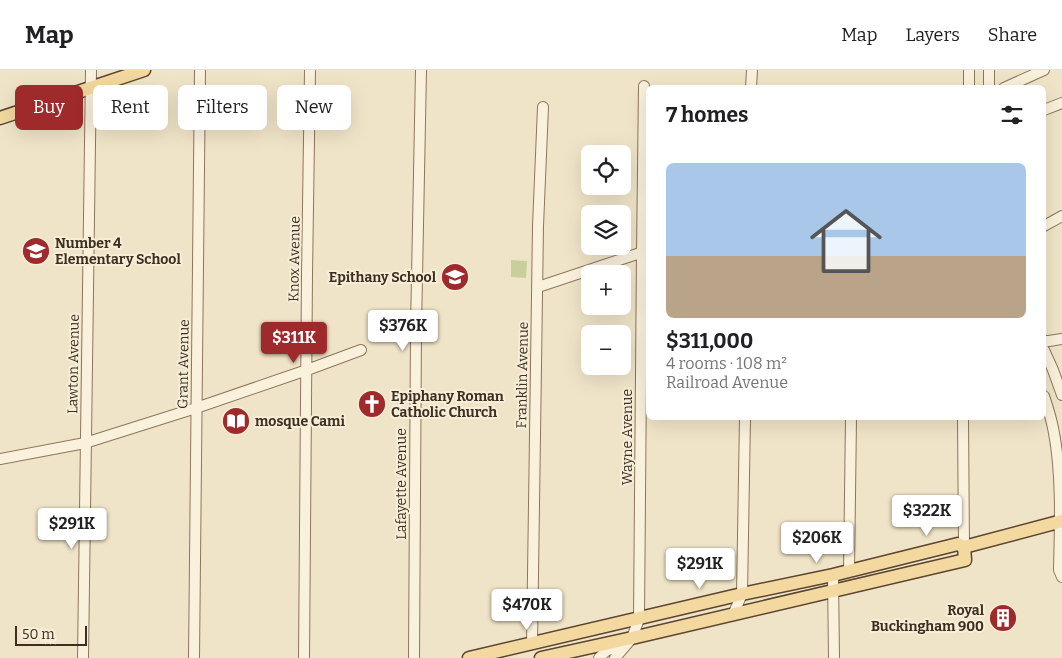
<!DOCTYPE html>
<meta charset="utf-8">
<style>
body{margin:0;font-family:Bitter,serif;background:#f2f2f2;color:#202124;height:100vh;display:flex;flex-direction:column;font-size:19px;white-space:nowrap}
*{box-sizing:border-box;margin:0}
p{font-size:16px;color:#757577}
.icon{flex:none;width:28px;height:28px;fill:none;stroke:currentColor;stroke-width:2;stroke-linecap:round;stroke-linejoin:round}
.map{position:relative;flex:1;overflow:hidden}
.panel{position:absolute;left:646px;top:15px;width:400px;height:335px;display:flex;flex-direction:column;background:#fff;border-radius:8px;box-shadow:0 5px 20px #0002}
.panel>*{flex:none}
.hud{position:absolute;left:15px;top:15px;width:475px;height:45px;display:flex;gap:10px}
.tools{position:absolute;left:581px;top:75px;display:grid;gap:10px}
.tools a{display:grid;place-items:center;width:50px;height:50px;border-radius:8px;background:#fff;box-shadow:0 5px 20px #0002;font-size:25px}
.scale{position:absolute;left:15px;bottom:12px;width:72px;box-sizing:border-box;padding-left:5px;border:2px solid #3d2e20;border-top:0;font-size:14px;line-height:18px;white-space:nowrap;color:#3d2e20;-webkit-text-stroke:4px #f7eed8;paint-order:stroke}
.price{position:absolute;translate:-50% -42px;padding:0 11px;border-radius:5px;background:#fff;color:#222;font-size:16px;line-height:32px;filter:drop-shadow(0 1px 2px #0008)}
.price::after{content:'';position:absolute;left:50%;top:30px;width:15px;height:11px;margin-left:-8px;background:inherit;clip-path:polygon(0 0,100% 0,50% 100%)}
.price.active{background:#9e2a2b;color:#fff}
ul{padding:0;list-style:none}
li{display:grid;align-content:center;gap:10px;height:265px;padding:0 20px}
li+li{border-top:1px solid #e0e0e0}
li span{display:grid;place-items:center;height:155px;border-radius:8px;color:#555}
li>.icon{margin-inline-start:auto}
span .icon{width:90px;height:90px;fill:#fffc;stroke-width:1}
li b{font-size:21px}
h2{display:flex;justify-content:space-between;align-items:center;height:60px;padding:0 20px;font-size:21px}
.pill{padding:0 18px;border-radius:8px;background:#fff;box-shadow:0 5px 20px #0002;font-size:18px;line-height:45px}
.pill.active{background:#9e2a2b;color:#fff}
header{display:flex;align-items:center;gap:30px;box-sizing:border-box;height:70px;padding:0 25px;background:#fff;border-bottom:1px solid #e0e0e0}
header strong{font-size:24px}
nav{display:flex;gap:28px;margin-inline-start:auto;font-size:18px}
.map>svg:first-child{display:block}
</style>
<header>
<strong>Map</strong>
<nav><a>Map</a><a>Layers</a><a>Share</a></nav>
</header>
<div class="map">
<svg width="1062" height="588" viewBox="0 0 1062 588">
<rect width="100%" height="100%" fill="#f0e4c8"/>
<!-- green -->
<path fill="#c9cf9b" d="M511 190 527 191 526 208 511 207Z"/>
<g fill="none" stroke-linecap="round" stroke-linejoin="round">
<defs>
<path id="minor" d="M751 18 752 0
M969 18V0
M989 18V0
M1004 18 1044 0
M1044 40 1062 33
M1044 156 1062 146
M538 217 649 180
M1044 271H1049L1062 269
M1044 280 1053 300 1062 325
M1044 326C1048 338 1052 351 1054 363 1062 406 1060 457 1059 500L1062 507
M963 348 964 477
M0 389 85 373 196 338 307 300 361 280
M849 501 851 348
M833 505 834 588
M733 545 742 524 745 348
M532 574 538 156 543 37
M83 588 91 0
M194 588 200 0
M304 588 307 205 310 0
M414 588 416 259 421 0
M599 588 606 581 620 574
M615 588 632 568 639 549 642 183 644 16"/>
<path id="major" d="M0 48 144 0
M469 588 742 524 833 505 958 474 964 477 1062 451
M541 588 632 568 965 490 964 477"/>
</defs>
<!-- minor casing -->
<use href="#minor" stroke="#8d765c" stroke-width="12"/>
<!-- major casing -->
<use href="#major" stroke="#5b4430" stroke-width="15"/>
<!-- minor -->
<use href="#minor" stroke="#faf1dc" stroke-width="10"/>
<!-- major -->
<use href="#major" stroke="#f3d9a0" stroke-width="12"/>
</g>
<!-- icons -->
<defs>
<symbol id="school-disc" viewBox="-11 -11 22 22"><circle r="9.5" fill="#9e2a2b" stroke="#f7eed8"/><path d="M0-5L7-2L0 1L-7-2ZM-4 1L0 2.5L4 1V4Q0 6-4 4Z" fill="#fff"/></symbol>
<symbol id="church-disc" viewBox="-11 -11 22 22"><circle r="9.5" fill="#9e2a2b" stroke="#f7eed8"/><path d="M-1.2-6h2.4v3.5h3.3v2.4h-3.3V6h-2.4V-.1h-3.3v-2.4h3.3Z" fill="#fff"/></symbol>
<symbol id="library-disc" viewBox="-11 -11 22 22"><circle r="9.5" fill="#9e2a2b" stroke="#f7eed8"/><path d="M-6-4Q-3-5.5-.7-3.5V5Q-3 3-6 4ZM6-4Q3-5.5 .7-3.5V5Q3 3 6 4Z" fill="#fff"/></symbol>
<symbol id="building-disc" viewBox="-11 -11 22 22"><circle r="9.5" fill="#9e2a2b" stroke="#f7eed8"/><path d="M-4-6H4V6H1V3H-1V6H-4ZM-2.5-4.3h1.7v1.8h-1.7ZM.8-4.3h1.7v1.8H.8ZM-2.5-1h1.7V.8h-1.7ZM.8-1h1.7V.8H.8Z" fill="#fff"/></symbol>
</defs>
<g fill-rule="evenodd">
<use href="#school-disc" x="20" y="165" width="32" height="32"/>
<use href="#school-disc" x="439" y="191" width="32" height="32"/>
<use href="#church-disc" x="356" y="318" width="32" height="32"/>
<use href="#library-disc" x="220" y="335" width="32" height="32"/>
<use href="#building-disc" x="987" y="532" width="32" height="32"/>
</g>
<g text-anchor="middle" stroke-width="4" stroke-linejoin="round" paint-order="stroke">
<!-- poi labels -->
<g font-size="14" font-weight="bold" fill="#3d2e20" stroke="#f7eed8" text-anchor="start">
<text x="55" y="178">Number 4<tspan x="55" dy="16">Elementary School</tspan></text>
<text x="436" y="212" text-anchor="end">Epithany School</text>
<text x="391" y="331">Epiphany Roman<tspan x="391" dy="16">Catholic Church</tspan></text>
<text x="255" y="356">mosque Cami</text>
<text x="984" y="545" text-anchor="end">Royal<tspan x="984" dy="16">Buckingham 900</tspan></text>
</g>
<!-- street labels -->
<g font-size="14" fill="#3d2e20" stroke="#f7eed8">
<text transform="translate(294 189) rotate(-89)" y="5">Knox Avenue</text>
<text transform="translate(73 294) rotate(-89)" y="5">Lawton Avenue</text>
<text transform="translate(183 294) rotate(-89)" y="5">Grant Avenue</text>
<text transform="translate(522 305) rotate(-89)" y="5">Franklin Avenue</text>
<text transform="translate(627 367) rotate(-90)" y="5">Wayne Avenue</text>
<text transform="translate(401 414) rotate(-90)" y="5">Lafayette Avenue</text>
</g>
</g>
</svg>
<div class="tools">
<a><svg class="icon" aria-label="locate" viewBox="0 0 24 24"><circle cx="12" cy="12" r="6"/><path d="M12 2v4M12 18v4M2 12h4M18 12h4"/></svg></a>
<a><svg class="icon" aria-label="layers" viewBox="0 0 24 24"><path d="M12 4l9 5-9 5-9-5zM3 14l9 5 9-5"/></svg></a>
<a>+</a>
<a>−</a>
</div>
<div class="scale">50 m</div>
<b class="price" style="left:403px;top:282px">$376K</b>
<b class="price active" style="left:294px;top:294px">$311K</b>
<b class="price" style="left:927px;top:467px">$322K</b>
<b class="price" style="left:72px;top:480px">$291K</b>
<b class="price" style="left:817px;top:494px">$206K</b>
<b class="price" style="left:700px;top:520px">$291K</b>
<b class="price" style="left:527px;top:561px">$470K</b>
<div class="hud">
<a class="pill active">Buy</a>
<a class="pill">Rent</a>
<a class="pill">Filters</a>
<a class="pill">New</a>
</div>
<section class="panel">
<h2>7 homes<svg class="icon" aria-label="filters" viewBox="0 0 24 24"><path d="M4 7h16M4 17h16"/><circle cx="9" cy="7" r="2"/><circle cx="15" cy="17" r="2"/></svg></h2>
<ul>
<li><span style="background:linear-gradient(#a9c7e8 60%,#b9a48a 0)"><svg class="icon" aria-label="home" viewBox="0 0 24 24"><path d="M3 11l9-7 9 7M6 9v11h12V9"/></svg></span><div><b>$311,000</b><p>4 rooms · 108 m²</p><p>Railroad Avenue</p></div></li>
</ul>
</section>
</div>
